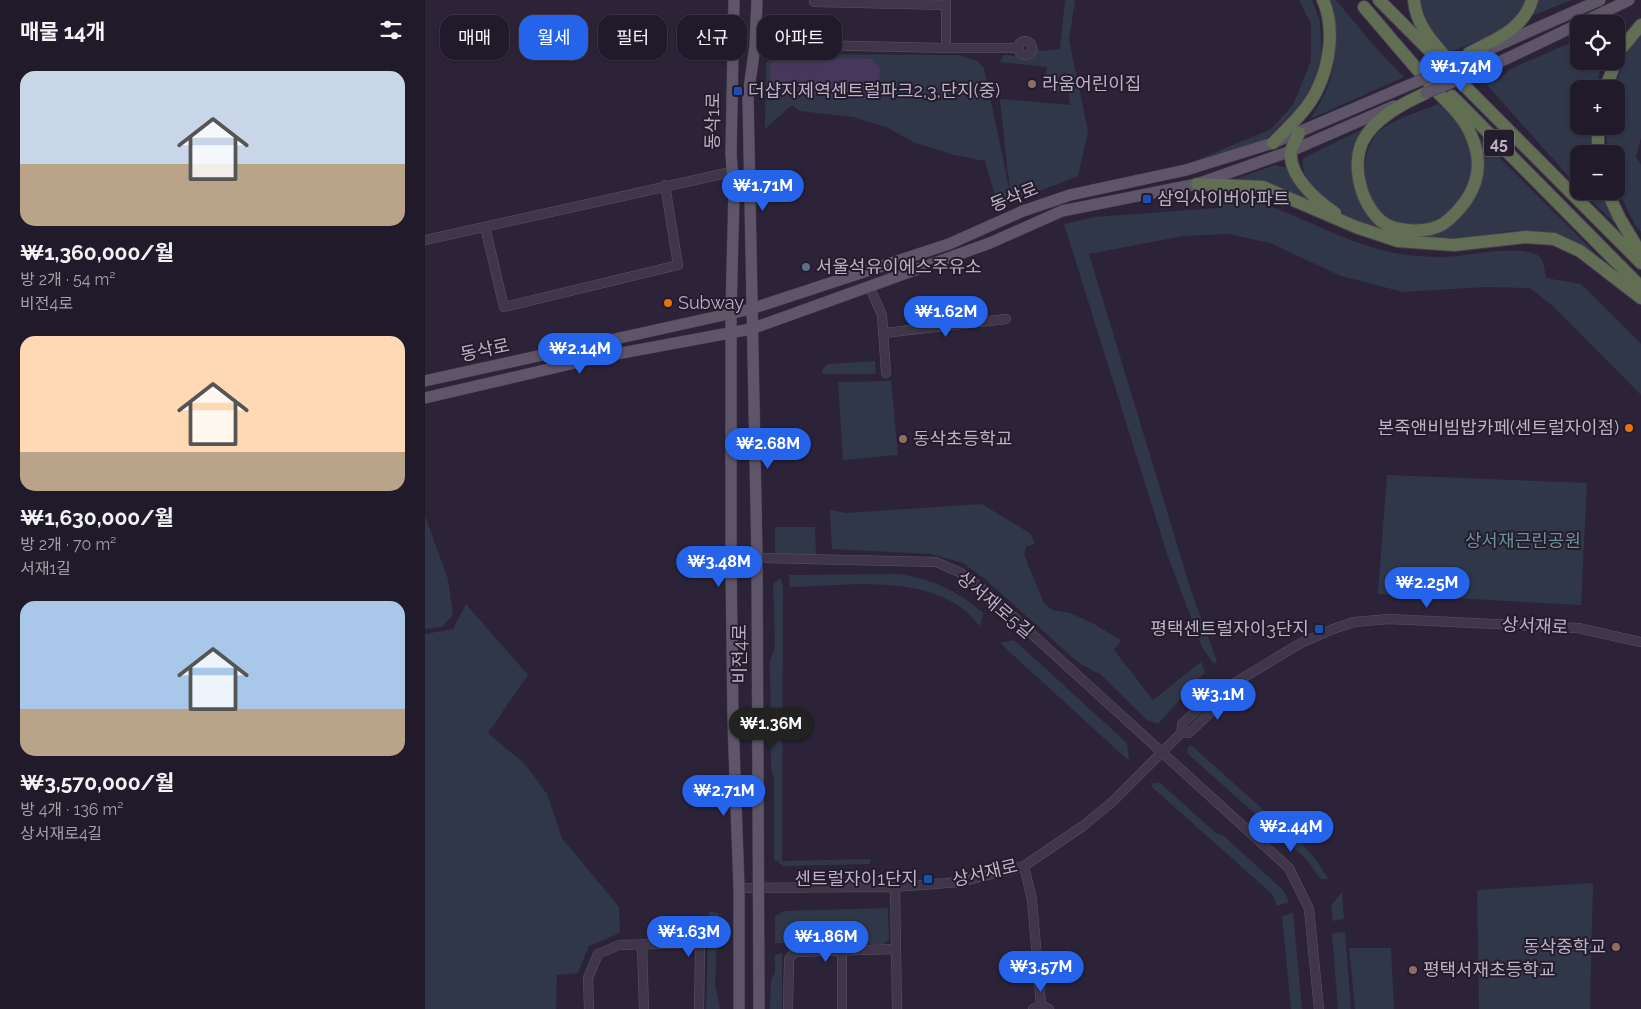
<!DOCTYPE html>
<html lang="ko">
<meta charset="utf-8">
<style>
body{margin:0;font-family:Raleway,"Noto Sans KR",sans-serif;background:#292332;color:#f1f3f6;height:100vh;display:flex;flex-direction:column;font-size:19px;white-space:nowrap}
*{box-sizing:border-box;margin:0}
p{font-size:16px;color:#a2a1a8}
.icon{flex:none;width:28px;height:28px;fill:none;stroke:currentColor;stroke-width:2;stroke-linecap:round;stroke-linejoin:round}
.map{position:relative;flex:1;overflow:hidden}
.panel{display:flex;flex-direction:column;background:#211a2a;width:425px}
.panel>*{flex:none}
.guide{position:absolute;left:15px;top:15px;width:475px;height:45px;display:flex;gap:10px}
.buttons{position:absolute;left:1145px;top:15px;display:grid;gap:10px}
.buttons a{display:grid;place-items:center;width:55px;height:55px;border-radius:10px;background:#211a2a;box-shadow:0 1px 4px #0004,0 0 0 1px #3e3847;font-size:25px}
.price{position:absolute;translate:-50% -42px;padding:0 11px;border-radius:18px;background:#2563eb;color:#fff;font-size:16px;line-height:32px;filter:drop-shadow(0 1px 2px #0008)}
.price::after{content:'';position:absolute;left:50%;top:30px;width:15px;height:11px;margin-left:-8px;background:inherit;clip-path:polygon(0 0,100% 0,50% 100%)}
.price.selected{background:#222;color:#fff}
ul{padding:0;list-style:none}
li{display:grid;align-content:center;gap:10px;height:265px;padding:0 20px}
li span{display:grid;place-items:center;height:155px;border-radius:15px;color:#555}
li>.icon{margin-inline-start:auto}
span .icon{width:90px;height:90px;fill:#fffc;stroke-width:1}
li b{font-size:21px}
h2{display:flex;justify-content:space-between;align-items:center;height:60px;padding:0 20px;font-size:21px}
.chip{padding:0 18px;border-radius:15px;background:#211a2a;box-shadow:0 1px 4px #0004,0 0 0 1px #3e3847;font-size:18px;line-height:45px}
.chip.selected{background:#2563eb;color:#fff}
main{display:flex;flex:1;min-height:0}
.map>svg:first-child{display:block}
</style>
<main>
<section class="panel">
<h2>매물 14개<svg class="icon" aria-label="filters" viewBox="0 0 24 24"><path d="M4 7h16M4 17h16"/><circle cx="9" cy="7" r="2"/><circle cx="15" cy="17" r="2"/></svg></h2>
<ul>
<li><span style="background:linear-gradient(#c9d6e8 60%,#b9a48a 0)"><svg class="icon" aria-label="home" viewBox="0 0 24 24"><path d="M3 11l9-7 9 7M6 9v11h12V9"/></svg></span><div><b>₩1,360,000/월</b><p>방 2개 · 54 m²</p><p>비전4로</p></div></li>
<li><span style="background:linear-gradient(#ffd9b3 75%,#b9a48a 0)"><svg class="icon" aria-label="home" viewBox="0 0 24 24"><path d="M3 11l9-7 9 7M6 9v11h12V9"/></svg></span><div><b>₩1,630,000/월</b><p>방 2개 · 70 m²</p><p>서재1길</p></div></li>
<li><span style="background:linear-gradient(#a9c7e8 70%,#b9a48a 0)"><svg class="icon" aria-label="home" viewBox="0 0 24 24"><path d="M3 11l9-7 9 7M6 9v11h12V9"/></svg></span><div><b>₩3,570,000/월</b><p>방 4개 · 136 m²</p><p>상서재로4길</p></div></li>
</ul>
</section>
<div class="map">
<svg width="1216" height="1009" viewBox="0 0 1216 1009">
<rect width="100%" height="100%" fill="#2c2338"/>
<!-- green -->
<path fill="#303748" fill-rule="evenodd" d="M640 0H650L644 40 663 131 653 176 573 207 560 161 529 155 488 142 461 127 428 117 374 111 367 105 340 129 341 63 348 54 534 55 552 61 559 68 585 193 575 99 645 105 639 69 637 93 618 89 622 67 575 62 579 55 602 57 609 50V43L615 51 635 49ZM355 57 378 86 365 80 350 85Z
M874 0H887L895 21 897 60 881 99 837 143 773 164 770 161 846 129 868 105 886 61V24Z
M902 0H911L950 47 979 77 885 119C914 76 914 49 902 0Z
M995 0H1102C1093 30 1052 40 1026 52L1002 25Z
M1112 0H1147L1101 18Z
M1216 35V138L1211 156 1216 165V232L1210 225 1191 186V154H1182L1181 126H1191V89H1189L1204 47Z
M1154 39V61H1177L1171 89H1154V126H1167L1169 154H1154V188L1062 85 1075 79 1085 69Z
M1013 104C1036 124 1051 144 1046 176 1034 246 932 240 940 165 941 152 946 137 957 129 971 118 997 111 1013 104Z
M946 125 930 160 954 224 1017 231C1053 202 1067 180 1051 134L1171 254C1148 240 1126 232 1099 231 1079 229 1054 239 1031 239 1015 239 998 239 982 237 948 232 873 201 878 158Z
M850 165 862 168 888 202 831 182 811 179Z
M1157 191H1180L1192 225 1189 223Z
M822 199C881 215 932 253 994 256 1003 256 1012 258 1021 257 1040 256 1101 243 1115 257 1119 261 1120 272 1121 278L1156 284 1216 344V395L1129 307 1105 288 1061 287 978 292 916 276 845 243 803 234 758 236 664 254 768 597 792 661 789 664 777 647 743 557 639 224 670 217 792 208 806 200Z
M450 361 451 374H397L398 368 403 364Z
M466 381 473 455 418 460 413 382Z
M962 475 1162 483 1156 605 953 594Z
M557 504 606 534 610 544 601 547 599 555 619 603 627 610 645 613 669 624 696 640 689 650 728 700 776 662 780 672 733 724 722 720 675 674 655 664 560 579 538 563 506 554 407 549 405 510 421 513Z
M0 516 23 579 28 615 17 627 0 629Z
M350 527H390L391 556H350Z
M474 574C507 579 533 591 558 613L555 626C548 619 541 610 532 605 486 575 417 586 365 587L364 575Z
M356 578 358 588 357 861 445 859V864L358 866 349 859V779L346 769 345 661 350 645 348 584Z
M41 604 103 675 63 733 100 764 122 794 137 838 194 907 195 933 164 946 153 973 132 975 131 1009H0V634L28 629Z
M589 640 702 743 704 761 575 643Z
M766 745 879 846 892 861 903 879H896L880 858 763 754 762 749Z
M729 783H735L791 833 799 836 858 890 864 902 852 906 847 894 728 788 726 786Z
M1168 883 1165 1009H1054L1052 890Z
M917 892 919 919 908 921 906 906Z
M463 908 464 940 458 944 350 943V916L359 911Z
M284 911 293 913 290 984 295 1009H281Z
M868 913 877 1009H866L857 916Z
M920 932 926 1009H913L907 933Z
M924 948H966L969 1009H930Z
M357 953V1009H345L346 981 350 973V955Z"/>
<!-- water -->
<path fill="#47375c" d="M355 57 447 59 455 68 454 92 448 100 390 95 372 82 365 81 350 85 346 82 345 64Z"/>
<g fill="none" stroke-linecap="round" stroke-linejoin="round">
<defs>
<path id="minor" d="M389 0V2L521 5
M593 48a7 7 0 1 1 14 0a7 7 0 1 1-14 0Z
M341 44 521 48V0
M521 48H594
M60 227 79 307 253 265 240 185
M0 240 306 172
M444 286 457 315 461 373
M459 333 581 319
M332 558 511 562 536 573 562 593 864 868 884 909 894 1009
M757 732V724L799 684H808L876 643 908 629 929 622 964 619 1153 628 1216 642
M599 866 607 900 616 1005
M470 887 472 1009
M314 888 470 887 535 882 599 866 658 826 687 802 757 732 764 733 806 693 808 684
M217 945 219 1009
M164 1009 163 978 173 954 194 945 265 943 273 945 275 949 274 1009
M363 1009 364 959 370 952 471 949
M417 1009V951
M608 1009 616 1005 624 1009"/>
<path id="major" d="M309 0 306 154 309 195 306 312V562L308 720 314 888V1009
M332 0 330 46 323 96 332 558 334 1009
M1154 24 1204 0
M1056 53 1175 0
M1062 68 1154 24
M0 381 326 309 524 244 598 211 645 195 761 170 848 143 991 82
M0 398 175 357 326 329 565 243 637 211 772 184 866 151 969 106"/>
<path id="highway" d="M954 0 1216 263
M989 0C991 30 1017 51 1035 73
M939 7C961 33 983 59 1006 85 1019 100 1039 116 1046 135 1056 157 1055 179 1042 199 1035 209 1028 217 1018 224 1003 233 971 233 956 221 934 201 924 159 942 134 956 115 979 103 1001 93
M1044 53C1069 40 1098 30 1107 0
M1191 60 1195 50 1216 25
M1180 89 1191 61
M1027 96 1216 287
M874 133C872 138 867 146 866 151 863 176 892 201 910 213
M848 143C863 127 883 110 892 90 905 64 910 27 898 0
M1173 154V126
M772 184 838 187 931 227 973 241 1029 245 1101 237 1129 239 1155 251 1216 298
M1182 191 1194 217 1216 254"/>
</defs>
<!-- minor casing -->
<use href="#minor" stroke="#5a5264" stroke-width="10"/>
<!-- major casing -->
<use href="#major" stroke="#453d4f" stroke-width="12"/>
<!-- highway casing -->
<use href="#highway" stroke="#473f50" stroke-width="14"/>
<!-- minor -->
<use href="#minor" stroke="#3f3749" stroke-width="9"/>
<!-- major -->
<use href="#major" stroke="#5e5569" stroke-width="11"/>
<!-- highway -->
<use href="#highway" stroke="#626e54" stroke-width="12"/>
<defs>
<path id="major-bridge" d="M991 82 1047 57
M1001 93 1062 68"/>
</defs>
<!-- major-bridge casing -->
<use href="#major-bridge" stroke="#453d4f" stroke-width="12" stroke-linecap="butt"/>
<!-- major-bridge -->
<use href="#major-bridge" stroke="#5e5569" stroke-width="11"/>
</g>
<!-- markers -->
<g fill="#8d6e63" stroke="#241c2d" stroke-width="2">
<circle cx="607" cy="84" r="5"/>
<circle cx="478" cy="439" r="5"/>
<circle cx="1191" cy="947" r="5"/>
<circle cx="988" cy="970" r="5"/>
</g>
<g fill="#1a4fb4" stroke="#241c2d" stroke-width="2">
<rect x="308" y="86" width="10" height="10" rx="2.5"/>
<rect x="717" y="194" width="10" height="10" rx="2.5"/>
<rect x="889" y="624" width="10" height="10" rx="2.5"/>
<rect x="498" y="874" width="10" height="10" rx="2.5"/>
</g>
<circle fill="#5c6f8a" stroke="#241c2d" stroke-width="2" cx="381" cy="267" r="5"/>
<g fill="#e8710a" stroke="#241c2d" stroke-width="2">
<circle cx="243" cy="303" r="5"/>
<circle cx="1204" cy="428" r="5"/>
</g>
<g text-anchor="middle" stroke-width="4" stroke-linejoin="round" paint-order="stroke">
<!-- shield labels -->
<rect fill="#241c2d" stroke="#8e8597" stroke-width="1" x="1059" y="129.5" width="30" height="27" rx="4"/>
<g font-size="16" font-weight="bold" fill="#bbb2c5">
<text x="1074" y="149">45</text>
</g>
<!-- poi labels -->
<g font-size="18" fill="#bbb2c5" stroke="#241c2d" text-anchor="start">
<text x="617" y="90">라움어린이집</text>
<text x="323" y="97">더샵지제역센트럴파크2,3,단지(중)</text>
<text x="732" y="205">삼익사이버아파트</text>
<text x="391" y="273">서울석유이에스주유소</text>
<text x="253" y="309">Subway</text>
<text x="1194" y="434" text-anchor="end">본죽앤비빔밥카페(센트럴자이점)</text>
<text x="488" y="445">동삭초등학교</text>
<text x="884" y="635" text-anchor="end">평택센트럴자이3단지</text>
<text x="493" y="885" text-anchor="end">센트럴자이1단지</text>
<text x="1181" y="953" text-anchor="end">동삭중학교</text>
<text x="998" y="976">평택서재초등학교</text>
</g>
<!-- street labels -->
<g font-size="18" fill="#bbb2c5" stroke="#241c2d">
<text transform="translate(288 121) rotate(-89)" y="6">동삭1로</text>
<text transform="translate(589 197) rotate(-22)" y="6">동삭로</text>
<text transform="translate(60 350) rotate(-12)" y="6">동삭로</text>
<text transform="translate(570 605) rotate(40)" y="6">상서재로5길</text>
<text transform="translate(1110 626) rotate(3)" y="6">상서재로</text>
<text transform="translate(315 654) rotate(-90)" y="6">비전4로</text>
<text transform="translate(560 873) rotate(-13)" y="6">상서재로</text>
</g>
<!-- park labels -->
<g font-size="18" fill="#6b9094" stroke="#241c2d">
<text x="1098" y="547">상서재근린공원</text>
</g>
</g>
</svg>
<div class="buttons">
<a><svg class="icon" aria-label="locate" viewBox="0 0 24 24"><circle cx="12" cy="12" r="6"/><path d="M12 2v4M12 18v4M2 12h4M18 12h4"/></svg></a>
<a>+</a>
<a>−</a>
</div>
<b class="price" style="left:1036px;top:93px">₩1.74M</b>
<b class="price" style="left:338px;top:212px">₩1.71M</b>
<b class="price" style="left:521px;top:338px">₩1.62M</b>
<b class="price" style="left:155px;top:375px">₩2.14M</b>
<b class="price" style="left:343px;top:470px">₩2.68M</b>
<b class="price" style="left:294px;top:588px">₩3.48M</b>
<b class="price" style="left:1002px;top:609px">₩2.25M</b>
<b class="price" style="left:793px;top:721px">₩3.1M</b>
<b class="price selected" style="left:346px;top:750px">₩1.36M</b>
<b class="price" style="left:299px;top:817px">₩2.71M</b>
<b class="price" style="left:866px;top:853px">₩2.44M</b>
<b class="price" style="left:264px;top:958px">₩1.63M</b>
<b class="price" style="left:401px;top:963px">₩1.86M</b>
<b class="price" style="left:616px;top:993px">₩3.57M</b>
<div class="guide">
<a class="chip">매매</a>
<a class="chip selected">월세</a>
<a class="chip">필터</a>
<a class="chip">신규</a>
<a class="chip">아파트</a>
</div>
</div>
</main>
